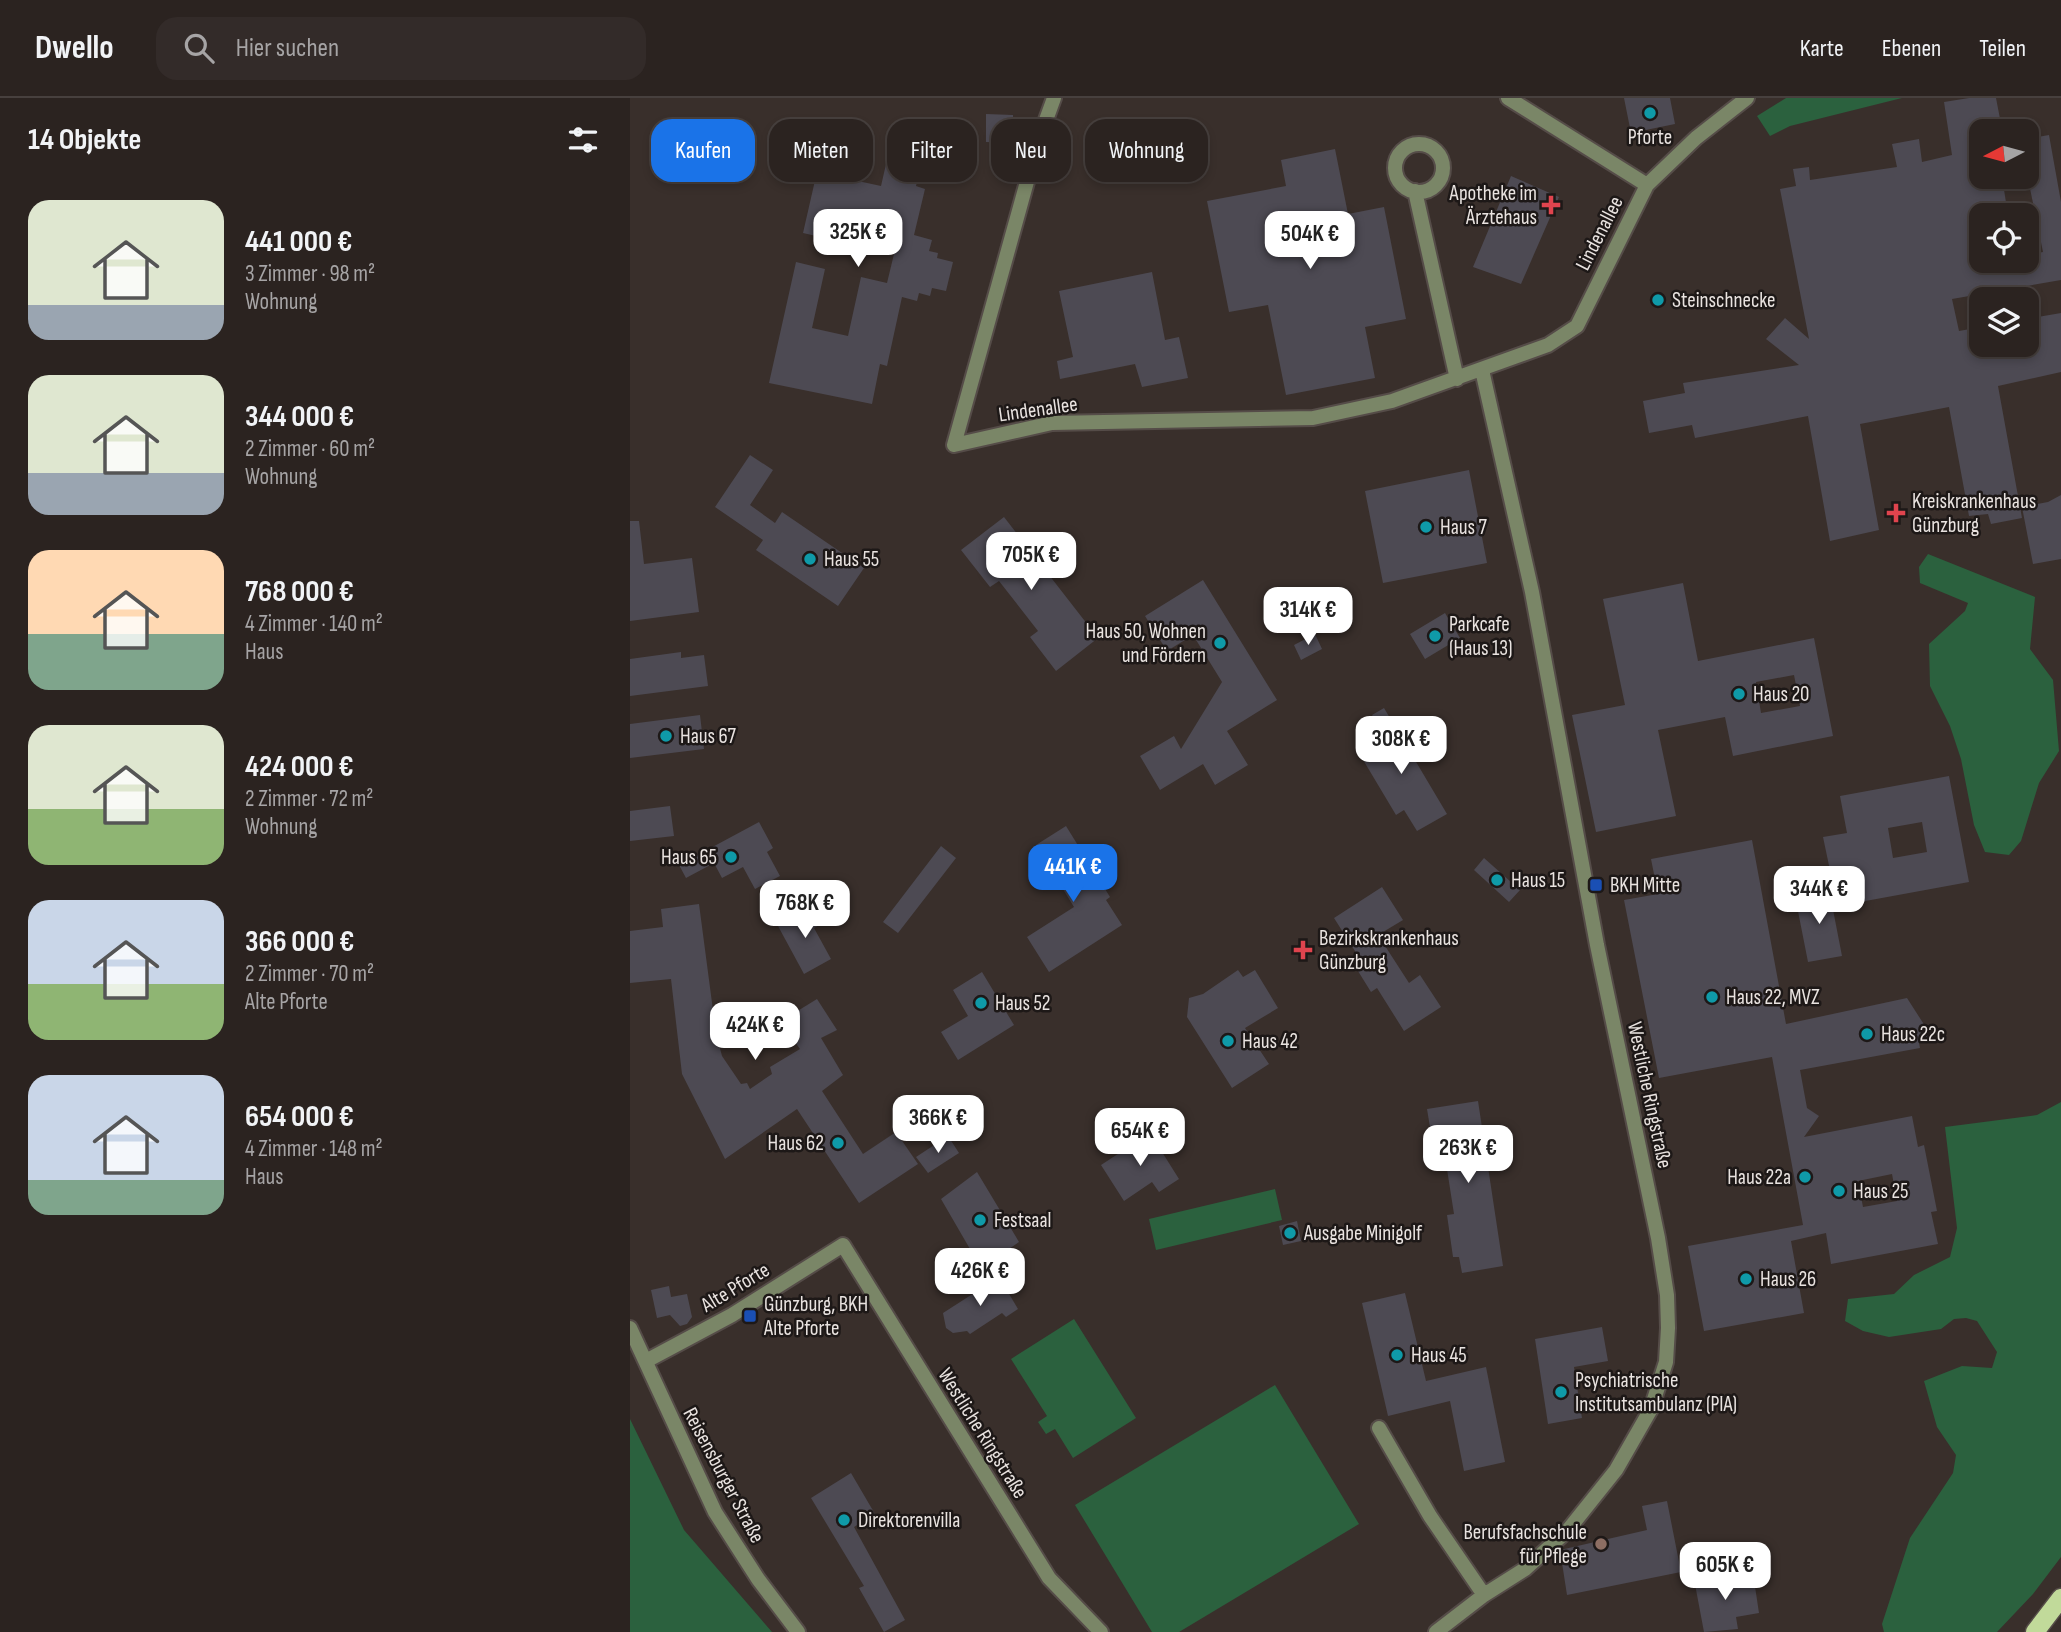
<!DOCTYPE html>
<html lang="de">
<meta charset="utf-8">
<style>
body{margin:0;font-family:"Sofia Sans Condensed",sans-serif;background:#332b29;color:#f1f3f6;height:100vh;display:flex;flex-direction:column;font-size:26px;white-space:nowrap}
*{box-sizing:border-box;margin:0}
p{font-size:23px;color:#a6a4a5}
.icon{flex:none;width:38px;height:38px;fill:none;stroke:currentColor;stroke-width:2;stroke-linecap:round;stroke-linejoin:round}
.map{position:relative;flex:1;overflow:hidden}
.drawer{display:flex;flex-direction:column;background:#2b2320;width:630px}
.drawer>*{flex:none}
.banner{position:absolute;left:21px;top:21px;width:665px;height:63px;display:flex;gap:14px}
.needle{width:46px;rotate:264deg}
.controls{position:absolute;left:1339px;top:21px;display:grid;gap:14px}
.controls a{display:grid;place-items:center;width:70px;height:70px;border-radius:14px;background:#2b2320;box-shadow:0 4px 10px #0003,0 0 0 2px #47403e;font-size:35px}
.price{position:absolute;translate:-50% -60px;padding:0 16px;border-radius:14px;background:#fff;color:#222;font-size:23px;line-height:46px;filter:drop-shadow(0 2px 4px #0008)}
.price::after{content:'';position:absolute;left:50%;top:42px;width:21px;height:16px;margin-left:-10px;background:inherit;clip-path:polygon(0 0,100% 0,50% 100%)}
.price.active{background:#1a73e8;color:#fff}
ul{padding:0;list-style:none}
li{display:flex;align-items:center;gap:21px;height:175px;padding:0 28px}
li span{display:grid;place-items:center;flex:none;width:196px;height:140px;border-radius:21px;color:#555}
li>.icon{margin-inline-start:auto}
span .icon{width:84px;height:84px;fill:#fffc;stroke-width:1}
li b{font-size:30px}
h2{display:flex;justify-content:space-between;align-items:center;height:84px;padding:0 28px;font-size:30px}
.tag{padding:0 24px;border-radius:21px;background:#2b2320;box-shadow:0 4px 10px #0003,0 0 0 2px #47403e;font-size:24px;line-height:63px}
.tag.active{background:#1a73e8;color:#fff}
header{display:flex;align-items:center;gap:42px;box-sizing:border-box;height:98px;padding:0 35px;background:#2b2320;border-bottom:2px solid #47403e}
header strong{font-size:33px}
nav{display:flex;gap:38px;margin-inline-start:auto;font-size:24px}
.search{width:490px;height:63px;background:#332b29;display:flex;align-items:center;gap:18px;box-sizing:border-box;padding:0 24px;border-radius:21px;color:#a6a4a5;font-size:26px}
main{display:flex;flex:1;min-height:0}
.map>svg:first-child{display:block}
</style>
<header>
<strong>Dwello</strong>
<div class="search"><svg class="icon" aria-label="search" viewBox="0 0 24 24"><circle cx="10" cy="10" r="6"/><path d="M15 15l6 6"/></svg>Hier suchen</div>
<nav><a>Karte</a><a>Ebenen</a><a>Teilen</a></nav>
</header>
<main>
<section class="drawer">
<h2>14 Objekte<svg class="icon" aria-label="filters" viewBox="0 0 24 24"><path d="M4 7h16M4 17h16"/><circle cx="9" cy="7" r="2"/><circle cx="15" cy="17" r="2"/></svg></h2>
<ul>
<li><span style="background:linear-gradient(#dfe7d0 75%,#9aa5b1 0)"><svg class="icon" aria-label="home" viewBox="0 0 24 24"><path d="M3 11l9-7 9 7M6 9v11h12V9"/></svg></span><div><b>441 000 €</b><p>3 Zimmer · 98 m²</p><p>Wohnung</p></div></li>
<li><span style="background:linear-gradient(#dfe7d0 70%,#9aa5b1 0)"><svg class="icon" aria-label="home" viewBox="0 0 24 24"><path d="M3 11l9-7 9 7M6 9v11h12V9"/></svg></span><div><b>344 000 €</b><p>2 Zimmer · 60 m²</p><p>Wohnung</p></div></li>
<li><span style="background:linear-gradient(#ffd9b3 60%,#7fa58c 0)"><svg class="icon" aria-label="home" viewBox="0 0 24 24"><path d="M3 11l9-7 9 7M6 9v11h12V9"/></svg></span><div><b>768 000 €</b><p>4 Zimmer · 140 m²</p><p>Haus</p></div></li>
<li><span style="background:linear-gradient(#dfe7d0 60%,#8fb573 0)"><svg class="icon" aria-label="home" viewBox="0 0 24 24"><path d="M3 11l9-7 9 7M6 9v11h12V9"/></svg></span><div><b>424 000 €</b><p>2 Zimmer · 72 m²</p><p>Wohnung</p></div></li>
<li><span style="background:linear-gradient(#c9d6e8 60%,#8fb573 0)"><svg class="icon" aria-label="home" viewBox="0 0 24 24"><path d="M3 11l9-7 9 7M6 9v11h12V9"/></svg></span><div><b>366 000 €</b><p>2 Zimmer · 70 m²</p><p>Alte Pforte</p></div></li>
<li><span style="background:linear-gradient(#c9d6e8 75%,#7fa58c 0)"><svg class="icon" aria-label="home" viewBox="0 0 24 24"><path d="M3 11l9-7 9 7M6 9v11h12V9"/></svg></span><div><b>654 000 €</b><p>4 Zimmer · 148 m²</p><p>Haus</p></div></li>
</ul>
</section>
<div class="map">
<svg width="1431" height="1534" viewBox="0 0 1431 1534">
<rect width="100%" height="100%" fill="#392f2b"/>
<!-- green -->
<path fill="#2b613e" d="M1156 0H1272L1160 28 1140 38 1127 18Z
M1298 456 1405 499 1400 551 1423 582 1429 653 1409 685 1391 743 1379 757 1355 754 1344 727 1331 661 1320 628 1300 588 1299 546 1335 513 1338 505 1290 485 1289 469Z
M1431 1004V1459L1403 1496 1367 1534H1254L1252 1526 1280 1440 1323 1375 1326 1357 1307 1329 1294 1283 1332 1268 1362 1270 1367 1254 1347 1223 1336 1220 1324 1221 1311 1231 1259 1239 1233 1233 1215 1223 1218 1201 1264 1196 1284 1177 1320 1159 1327 1130 1315 1029 1407 1017Z
M645 1091 652 1122 526 1152 519 1121Z
M444 1221 506 1320 443 1360 425 1331 416 1336 408 1324 417 1318 381 1261Z
M645 1287 729 1426 549 1534H522L445 1407Z
M0 1321 54 1432 142 1534H0Z"/>
<!-- building -->
<path fill="#4d4a53" fill-rule="evenodd" d="M994 0H1040L1045 26 1001 35Z
M1339 0H1366L1371 26 1362 27 1363 33H1351V79H1372L1378 117H1351V163H1396V157L1413 154 1396 71V41L1419 37 1431 104V182L1322 201 1329 233 1351 229V247H1396V221L1431 215V274L1368 288 1392 420 1361 426 1358 416 1339 418 1319 309 1230 326 1249 432 1200 443 1178 318 1065 340 1062 327 1019 335 1013 303 1055 295 1053 285 1169 267 1136 241 1155 220 1179 241 1150 91 1166 88 1163 71 1179 69 1180 82 1267 69 1262 46 1289 41 1292 64 1322 57 1314 4Z
M356 16 383 17V45L356 44Z
M199 21 226 27 214 80 251 88 264 31 298 38 286 88 295 91 284 137 302 142 299 153 308 155 307 160 323 164 316 193 302 190 300 198 289 195 287 203 272 199 257 268 250 266 242 306 139 285 166 164 195 171 182 230 218 238 231 179 257 185 264 156 173 135Z
M705 51 718 116 754 109 776 221 735 229 745 280 656 297 638 207 599 214 577 103 656 88 651 62Z
M881 78 929 99 891 186 843 169Z
M522 174 535 242 549 239 558 280 512 289 505 266 430 281 427 263 443 259 429 193Z
M120 357 143 372 120 407 145 425 152 414 234 470 208 508 126 452 133 442 85 409Z
M839 372 857 465 753 485 735 393Z
M1431 397V461L1403 466 1392 409 1418 404Z
M374 419 468 540 426 573 400 539 408 533 369 483 360 489 331 452Z
M0 423H9L14 466 62 460 69 514 0 523Z
M573 482 647 602 597 633 618 667 585 687 573 666 530 692 510 658 544 638 551 651 592 584 563 537 537 553 515 518Z
M1053 485 1068 563 1184 540 1203 638 1103 658 1095 619 1028 632 1046 718 966 734 942 617 995 607 973 501ZM1164 577 1170 608 1131 615 1126 584Z
M815 515 830 540 795 561 780 536Z
M685 536 692 551 671 562 664 547Z
M51 554V560L74 557 78 588 0 598V561Z
M754 610 817 716 787 733 774 712 766 717 729 655 755 639 742 617Z
M70 617 74 651 0 660V626Z
M1319 678 1339 784 1230 804 1224 773 1201 777 1193 739 1217 735 1210 698ZM1292 724 1297 754 1263 760 1258 730Z
M40 708 44 738 0 743V713Z
M129 724 143 750 137 754 150 778 125 791 113 769 92 780 84 765 56 780 49 767Z
M436 728 480 799 476 802 492 827 419 874 397 839 444 809 406 747Z
M1122 742 1156 926 1277 900 1295 928 1299 942 1289 945 1290 950 1170 972 1177 1010 1189 1018 1174 1039 1282 1018 1288 1049 1294 1047 1307 1113 1301 1114 1308 1146 1201 1166 1196 1135 1161 1143 1174 1215 1074 1233 1058 1148 1173 1127 1142 959 1029 980 994 802 1028 796 1021 761ZM1262 1076 1267 1103 1233 1109 1228 1083Z
M311 748 326 760 268 835 253 824Z
M854 760 890 792 879 804 844 772Z
M752 789 773 822 748 837 779 885 790 877 811 909 774 933 747 890 741 894 723 865 730 861 704 820Z
M1199 791 1212 858 1178 864 1165 798Z
M69 806 86 935 92 958 111 986 117 985 120 991 142 976 140 969 170 951 160 937 170 931 161 917 187 901 207 932 191 940 213 977 192 993 233 1056 266 1034 288 1066 229 1105 167 1011 95 1061 52 976 41 881 0 885V833L33 829 31 811Z
M182 809 191 826 184 830 201 861 174 876 148 828Z
M608 872 613 879 625 872 648 910 615 930 639 966 602 990 557 919 559 900 573 896Z
M352 874 384 927 328 962 311 934 338 918 323 892Z
M848 1003 873 1168 832 1175 829 1159H823L817 1117 824 1116 814 1052 804 1054 797 1011Z
M520 1035 549 1081 529 1094 522 1084 494 1103 471 1067Z
M318 1038 329 1055 298 1075 286 1059Z
M347 1074 389 1144 351 1170 311 1101Z
M667 1123 671 1143 653 1147 649 1128Z
M369 1179 388 1211 376 1219 372 1215 340 1236 337 1233 323 1235 316 1230 313 1215Z
M39 1188 41 1199 57 1196 62 1219 57 1226 50 1228 40 1217 27 1220 21 1192Z
M775 1195 796 1283 856 1269 875 1364 834 1373 820 1303 758 1318 732 1205Z
M972 1229 978 1263 944 1269 952 1320 918 1326 905 1241Z
M221 1375 245 1416 224 1429 275 1522 254 1534 229 1490 234 1488 181 1400Z
M1037 1403 1051 1474 937 1497 930 1452 1017 1432 1012 1408Z
M1099 1476 1100 1484 1124 1482 1129 1515 1106 1519 1108 1531 1074 1534 1064 1481Z"/>
<g fill="none" stroke-linecap="round" stroke-linejoin="round">
<defs>
<path id="street" d="M424 0 408 44 324 347 422 325 683 320 762 303 918 247 947 228 1017 87 1066 40 1117 0
M878 0 1017 87
M765 70a24 24 0 1 1 48 0a24 24 0 1 1-48 0Z
M785 93 827 281
M0 1230 85 1414 128 1481 168 1534
M16 1263 102 1217 213 1147 419 1480 471 1534
M749 1330 800 1418 854 1497
M806 1534 854 1497 895 1471 938 1432 986 1372 1021 1311 1036 1264 1038 1230 1037 1197 1028 1140 967 847 902 494 852 272"/>
<path id="primary" d="M1405 1534 1431 1500"/>
</defs>
<!-- street casing -->
<use href="#street" stroke="#554c48" stroke-width="18"/>
<!-- primary casing -->
<use href="#primary" stroke="#554c48" stroke-width="21"/>
<!-- street -->
<use href="#street" stroke="#7a8667" stroke-width="14"/>
<!-- primary -->
<use href="#primary" stroke="#c1da9a" stroke-width="18"/>
</g>
<!-- markers -->
<g fill="#0f9aa8" stroke="#1d1817" stroke-width="2.5">
<circle cx="1020" cy="15" r="7"/>
<circle cx="1028" cy="202" r="7"/>
<circle cx="796" cy="429" r="7"/>
<circle cx="180" cy="461" r="7"/>
<circle cx="805" cy="538" r="7"/>
<circle cx="590" cy="545" r="7"/>
<circle cx="1109" cy="596" r="7"/>
<circle cx="36" cy="638" r="7"/>
<circle cx="101" cy="759" r="7"/>
<circle cx="867" cy="782" r="7"/>
<circle cx="1082" cy="899" r="7"/>
<circle cx="351" cy="905" r="7"/>
<circle cx="1237" cy="936" r="7"/>
<circle cx="598" cy="943" r="7"/>
<circle cx="208" cy="1045" r="7"/>
<circle cx="1175" cy="1079" r="7"/>
<circle cx="1209" cy="1093" r="7"/>
<circle cx="350" cy="1122" r="7"/>
<circle cx="660" cy="1135" r="7"/>
<circle cx="1116" cy="1181" r="7"/>
<circle cx="767" cy="1257" r="7"/>
<circle cx="931" cy="1294" r="7"/>
<circle cx="214" cy="1422" r="7"/>
</g>
<g fill="#e0444e" stroke="#1d1817" stroke-width="2.5">
<path d="M917.5 96.5h7v7h7v7h-7v7h-7v-7h-7v-7h7z"/>
<path d="M1262.5 404.5h7v7h7v7h-7v7h-7v-7h-7v-7h7z"/>
<path d="M669.5 841.5h7v7h7v7h-7v7h-7v-7h-7v-7h7z"/>
</g>
<g fill="#1a4fb4" stroke="#1d1817" stroke-width="2.5">
<rect x="959" y="780" width="14" height="14" rx="3.5"/>
<rect x="113" y="1211" width="14" height="14" rx="3.5"/>
</g>
<circle fill="#8d6e63" stroke="#1d1817" stroke-width="2.5" cx="971" cy="1446" r="7"/>
<g text-anchor="middle" stroke-width="5" stroke-linejoin="round" paint-order="stroke">
<!-- poi labels -->
<g font-size="21" fill="#e9e3e0" stroke="#1d1817" text-anchor="start">
<text x="1020" y="46" text-anchor="middle">Pforte</text>
<text x="907" y="102" text-anchor="end">Apotheke im<tspan x="907" dy="24">Ärztehaus</tspan></text>
<text x="1042" y="209">Steinschnecke</text>
<text x="1282" y="410">Kreiskrankenhaus<tspan x="1282" dy="24">Günzburg</tspan></text>
<text x="810" y="436">Haus 7</text>
<text x="194" y="468">Haus 55</text>
<text x="819" y="533">Parkcafe<tspan x="819" dy="24">(Haus 13)</tspan></text>
<text x="576" y="540" text-anchor="end">Haus 50, Wohnen<tspan x="576" dy="24">und Fördern</tspan></text>
<text x="1123" y="603">Haus 20</text>
<text x="50" y="645">Haus 67</text>
<text x="87" y="766" text-anchor="end">Haus 65</text>
<text x="881" y="789">Haus 15</text>
<text x="980" y="794">BKH Mitte</text>
<text x="689" y="847">Bezirkskrankenhaus<tspan x="689" dy="24">Günzburg</tspan></text>
<text x="1096" y="906">Haus 22, MVZ</text>
<text x="365" y="912">Haus 52</text>
<text x="1251" y="943">Haus 22c</text>
<text x="612" y="950">Haus 42</text>
<text x="194" y="1052" text-anchor="end">Haus 62</text>
<text x="1161" y="1086" text-anchor="end">Haus 22a</text>
<text x="1223" y="1100">Haus 25</text>
<text x="364" y="1129">Festsaal</text>
<text x="674" y="1142">Ausgabe Minigolf</text>
<text x="1130" y="1188">Haus 26</text>
<text x="134" y="1213">Günzburg, BKH<tspan x="134" dy="24">Alte Pforte</tspan></text>
<text x="781" y="1264">Haus 45</text>
<text x="945" y="1289">Psychiatrische<tspan x="945" dy="24">Institutsambulanz (PIA)</tspan></text>
<text x="228" y="1429">Direktorenvilla</text>
<text x="957" y="1441" text-anchor="end">Berufsfachschule<tspan x="957" dy="24">für Pflege</tspan></text>
</g>
<!-- street labels -->
<g font-size="21" fill="#e9e3e0" stroke="#1d1817">
<text transform="translate(969 135) rotate(-63)" y="7">Lindenallee</text>
<text transform="translate(408 311) rotate(-8)" y="7">Lindenallee</text>
<text transform="translate(1020 997) rotate(78)" y="7">Westliche Ringstraße</text>
<text transform="translate(105 1189) rotate(-31)" y="7">Alte Pforte</text>
<text transform="translate(353 1335) rotate(58)" y="7">Westliche Ringstraße</text>
<text transform="translate(94 1377) rotate(62)" y="7">Reisensburger Straße</text>
</g>
</g>
</svg>
<div class="controls">
<a><svg class="needle" viewBox="-14 -14 28 28"><path d="M0-13l5 13h-10z" fill="#e53935"/><path d="M0 13l5-13h-10z" fill="#a6a4a5"/></svg></a>
<a><svg class="icon" aria-label="locate" viewBox="0 0 24 24"><circle cx="12" cy="12" r="6"/><path d="M12 2v4M12 18v4M2 12h4M18 12h4"/></svg></a>
<a><svg class="icon" aria-label="layers" viewBox="0 0 24 24"><path d="M12 4l9 5-9 5-9-5zM3 14l9 5 9-5"/></svg></a>
</div>
<b class="price" style="left:228px;top:171px">325K €</b>
<b class="price" style="left:680px;top:173px">504K €</b>
<b class="price" style="left:401px;top:494px">705K €</b>
<b class="price" style="left:678px;top:549px">314K €</b>
<b class="price" style="left:771px;top:678px">308K €</b>
<b class="price active" style="left:443px;top:806px">441K €</b>
<b class="price" style="left:1189px;top:828px">344K €</b>
<b class="price" style="left:175px;top:842px">768K €</b>
<b class="price" style="left:125px;top:964px">424K €</b>
<b class="price" style="left:308px;top:1057px">366K €</b>
<b class="price" style="left:510px;top:1070px">654K €</b>
<b class="price" style="left:838px;top:1087px">263K €</b>
<b class="price" style="left:350px;top:1210px">426K €</b>
<b class="price" style="left:1095px;top:1504px">605K €</b>
<div class="banner">
<a class="tag active">Kaufen</a>
<a class="tag">Mieten</a>
<a class="tag">Filter</a>
<a class="tag">Neu</a>
<a class="tag">Wohnung</a>
</div>
</div>
</main>
